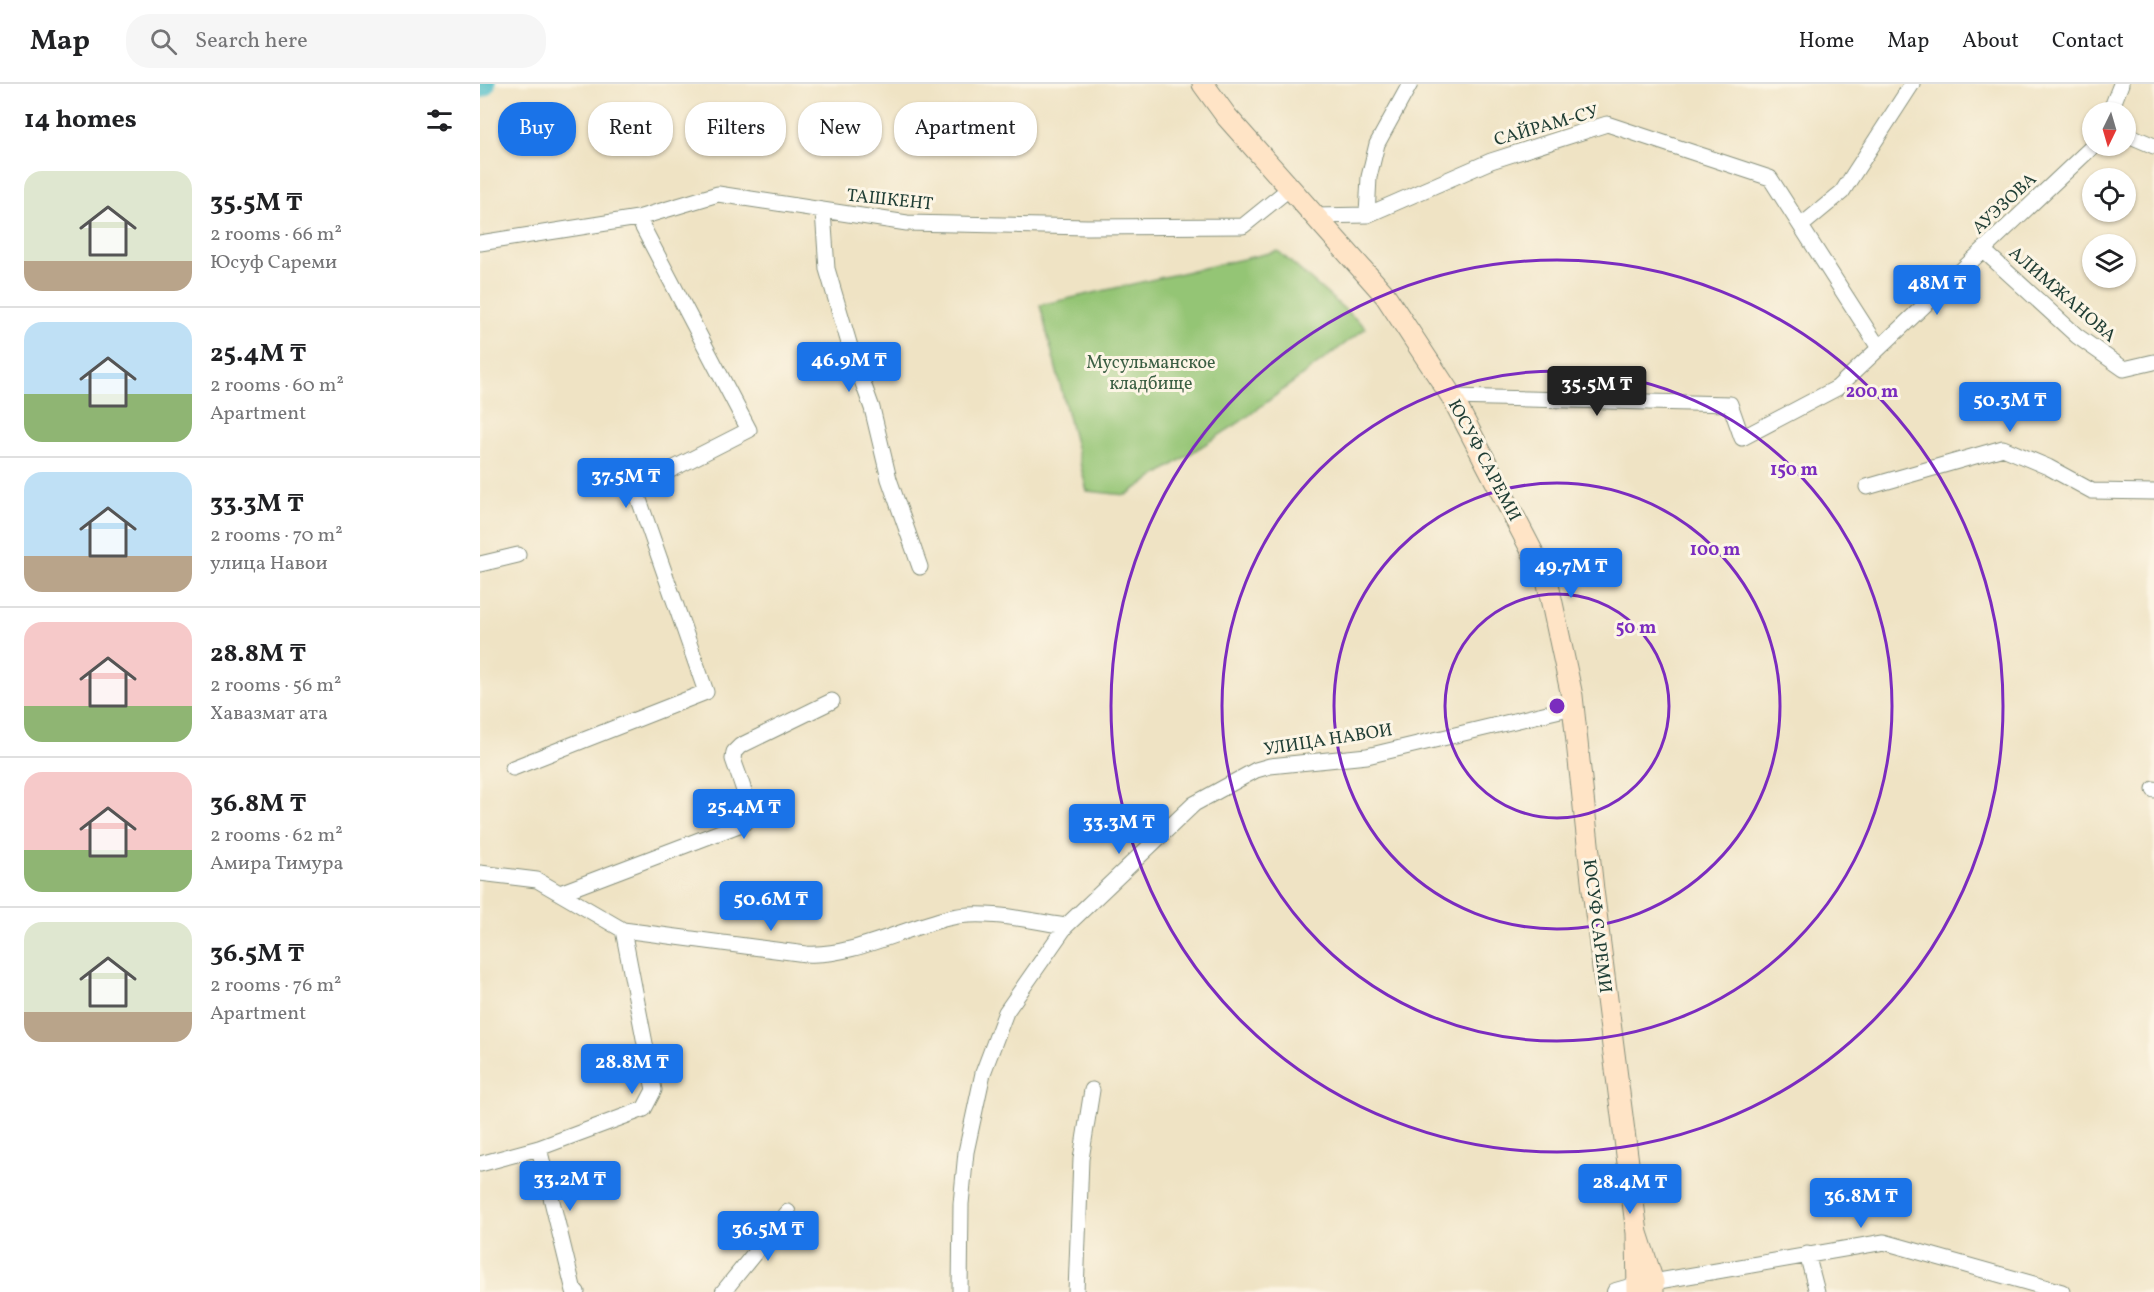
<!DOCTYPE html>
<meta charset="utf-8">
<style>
body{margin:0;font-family:Vollkorn,serif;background:#f6f6f6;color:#202124;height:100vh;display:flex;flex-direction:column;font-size:22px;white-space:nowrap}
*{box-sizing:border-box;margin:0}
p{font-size:20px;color:#757577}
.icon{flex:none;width:33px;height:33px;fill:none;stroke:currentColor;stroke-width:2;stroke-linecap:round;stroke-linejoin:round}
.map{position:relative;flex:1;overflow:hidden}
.sheet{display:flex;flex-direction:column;background:#fff;width:480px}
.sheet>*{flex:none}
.top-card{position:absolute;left:18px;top:18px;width:570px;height:54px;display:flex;gap:12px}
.needle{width:39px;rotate:185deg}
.tools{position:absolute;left:1602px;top:18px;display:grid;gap:12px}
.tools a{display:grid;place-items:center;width:54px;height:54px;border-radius:50%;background:#fff;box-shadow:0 2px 4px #0004;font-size:30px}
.price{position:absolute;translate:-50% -51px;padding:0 14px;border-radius:6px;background:#1a73e8;color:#fff;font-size:20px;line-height:39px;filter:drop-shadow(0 2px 3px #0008)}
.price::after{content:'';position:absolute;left:50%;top:36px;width:18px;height:14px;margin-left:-9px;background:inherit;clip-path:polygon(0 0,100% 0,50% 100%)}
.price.current{background:#222;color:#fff}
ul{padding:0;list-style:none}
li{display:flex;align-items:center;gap:18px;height:150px;padding:0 24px}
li+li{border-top:2px solid #e0e0e0}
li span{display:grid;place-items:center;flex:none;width:168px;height:120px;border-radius:18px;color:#555}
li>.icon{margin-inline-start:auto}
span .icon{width:72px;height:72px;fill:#fffc;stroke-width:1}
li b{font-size:26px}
h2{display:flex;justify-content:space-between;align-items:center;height:72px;padding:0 24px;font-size:26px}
.tag{padding:0 21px;border-radius:24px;background:#fff;box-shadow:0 2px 4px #0004;font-size:21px;line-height:54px}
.tag.current{background:#1a73e8;color:#fff}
header{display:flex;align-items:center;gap:36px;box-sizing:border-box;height:84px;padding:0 30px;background:#fff;border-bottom:2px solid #e0e0e0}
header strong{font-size:28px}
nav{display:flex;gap:33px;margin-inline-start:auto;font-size:21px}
.search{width:420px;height:54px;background:#f6f6f6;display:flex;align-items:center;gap:15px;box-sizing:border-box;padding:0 21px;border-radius:24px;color:#757577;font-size:22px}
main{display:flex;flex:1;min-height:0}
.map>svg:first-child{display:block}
</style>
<header>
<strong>Map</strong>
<div class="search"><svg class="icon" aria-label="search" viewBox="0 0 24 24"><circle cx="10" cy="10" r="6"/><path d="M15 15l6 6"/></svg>Search here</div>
<nav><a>Home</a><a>Map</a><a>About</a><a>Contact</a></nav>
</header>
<main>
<section class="sheet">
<h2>14 homes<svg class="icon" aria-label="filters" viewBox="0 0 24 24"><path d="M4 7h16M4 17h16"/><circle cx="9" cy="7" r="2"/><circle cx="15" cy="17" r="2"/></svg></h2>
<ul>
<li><span style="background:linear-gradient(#dfe7d0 75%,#b9a48a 0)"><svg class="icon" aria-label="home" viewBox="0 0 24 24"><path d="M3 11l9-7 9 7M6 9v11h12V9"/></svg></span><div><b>35.5M ₸</b><p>2 rooms · 66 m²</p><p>Юсуф Сареми</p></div></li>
<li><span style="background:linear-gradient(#bfe0f5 60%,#8fb573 0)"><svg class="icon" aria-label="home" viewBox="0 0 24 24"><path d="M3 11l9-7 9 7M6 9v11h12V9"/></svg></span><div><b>25.4M ₸</b><p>2 rooms · 60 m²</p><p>Apartment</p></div></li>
<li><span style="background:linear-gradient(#bfe0f5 70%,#b9a48a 0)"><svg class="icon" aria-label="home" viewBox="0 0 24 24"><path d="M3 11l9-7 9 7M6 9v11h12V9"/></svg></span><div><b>33.3M ₸</b><p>2 rooms · 70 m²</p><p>улица Навои</p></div></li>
<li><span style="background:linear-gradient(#f6c9c9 70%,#8fb573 0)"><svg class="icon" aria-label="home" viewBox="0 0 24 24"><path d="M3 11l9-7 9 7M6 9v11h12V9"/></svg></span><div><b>28.8M ₸</b><p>2 rooms · 56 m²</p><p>Хавазмат ата</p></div></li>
<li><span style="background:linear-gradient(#f6c9c9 65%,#8fb573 0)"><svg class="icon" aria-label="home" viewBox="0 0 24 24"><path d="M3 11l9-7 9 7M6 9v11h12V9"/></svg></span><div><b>36.8M ₸</b><p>2 rooms · 62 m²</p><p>Амира Тимура</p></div></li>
<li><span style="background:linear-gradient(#dfe7d0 75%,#b9a48a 0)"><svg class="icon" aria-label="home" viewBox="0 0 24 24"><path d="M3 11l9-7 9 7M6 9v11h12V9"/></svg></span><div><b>36.5M ₸</b><p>2 rooms · 76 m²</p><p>Apartment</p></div></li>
</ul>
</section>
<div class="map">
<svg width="1674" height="1208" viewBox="0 0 1674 1208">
<rect width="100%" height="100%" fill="#fcf5e5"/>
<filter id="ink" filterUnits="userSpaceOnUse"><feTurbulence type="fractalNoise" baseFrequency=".0167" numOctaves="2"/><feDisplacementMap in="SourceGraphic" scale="12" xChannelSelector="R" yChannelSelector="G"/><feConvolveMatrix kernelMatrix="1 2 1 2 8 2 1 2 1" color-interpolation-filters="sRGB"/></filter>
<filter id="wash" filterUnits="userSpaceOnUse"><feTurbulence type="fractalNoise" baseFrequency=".008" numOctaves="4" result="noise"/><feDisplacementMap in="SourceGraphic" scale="24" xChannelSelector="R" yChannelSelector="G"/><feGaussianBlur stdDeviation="1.35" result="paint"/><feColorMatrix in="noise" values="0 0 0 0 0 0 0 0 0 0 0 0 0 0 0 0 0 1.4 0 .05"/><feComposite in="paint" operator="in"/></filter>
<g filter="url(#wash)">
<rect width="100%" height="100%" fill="#efe3c4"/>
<!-- green -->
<path fill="#94c575" stroke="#5a8154" stroke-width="1.5" d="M798 167 886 244 760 338 646 411 607 407 560 221Z"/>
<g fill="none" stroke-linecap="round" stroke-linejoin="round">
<!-- river -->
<path stroke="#50bec9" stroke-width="27" d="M0 1 2 0"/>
</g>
</g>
<g filter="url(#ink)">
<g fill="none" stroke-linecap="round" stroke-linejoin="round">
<defs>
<path id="minor" d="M1630 28 1641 0
M1646 50 1674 62
M343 127 347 185 371 266 392 324 409 395 440 483
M887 131 889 93 897 60 930 0
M835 132 887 131 1011 77 1127 40 1290 94 1399 264
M1321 142 1362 108 1432 0
M0 159 158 134 238 110 427 139 607 143 763 142 810 104
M1503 166 1597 252 1644 285 1674 278
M972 313 1250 320 1262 354 1357 304 1613 62
M1387 403 1523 364 1568 383 1612 407 1674 408
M0 480 38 471
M33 684 226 608 155 404 269 346 158 134
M1674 705V706
M0 789 57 796 143 846 326 870C372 873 424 844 468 834 502 825 552 837 586 842
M80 809 264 739C274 724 258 691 253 675L254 668 260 662 352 617
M59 1064 94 1207 97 1208
M0 1080 59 1064 164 1025 174 1006 143 846
M1327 1170 1337 1208
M1173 1198 1404 1158 1582 1208
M243 1208 308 1128
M480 1208 481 1120 486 1068 503 989 526 928 586 842 714 720 776 686 790 682 887 672 1093 623
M596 1208 601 1075 612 1006"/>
<path id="tertiary" d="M1136 1208 1171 1198"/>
<path id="secondary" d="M723 0 747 33 905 211 972 313 1067 496 1092 612 1113 806 1157 1149
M1158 1208 1157 1149 1173 1198V1208"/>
</defs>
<!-- minor casing -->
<use href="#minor" stroke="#87907c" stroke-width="17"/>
<!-- tertiary casing -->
<use href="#tertiary" stroke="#87907c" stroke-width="20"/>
<!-- secondary casing -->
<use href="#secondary" stroke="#87907c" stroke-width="23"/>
<!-- minor -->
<use href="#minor" stroke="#fff" stroke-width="15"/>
<!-- tertiary -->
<use href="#tertiary" stroke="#fff" stroke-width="18"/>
<!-- secondary -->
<use href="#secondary" stroke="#ffe4c6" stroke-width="21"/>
</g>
</g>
<!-- distance rings -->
<g fill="none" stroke="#7b2cbf" stroke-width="3">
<circle cx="1077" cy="622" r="112"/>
<circle cx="1077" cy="622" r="223"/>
<circle cx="1077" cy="622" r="335"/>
<circle cx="1077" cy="622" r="446"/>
</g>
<g text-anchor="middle" stroke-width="6" stroke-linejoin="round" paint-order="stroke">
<!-- street labels -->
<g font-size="18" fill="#1f3d34" stroke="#fcf5e5">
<text transform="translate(1066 41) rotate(-16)" y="6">САЙРАМ-СУ</text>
<text transform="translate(410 115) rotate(6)" y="6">ТАШКЕНТ</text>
<text transform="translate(1524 119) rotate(-43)" y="6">АУЭЗОВА</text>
<text transform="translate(1583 210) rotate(41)" y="6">АЛИМЖАНОВА</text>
<text transform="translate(1005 376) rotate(62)" y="6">ЮСУФ САРЕМИ</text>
<text transform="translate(848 655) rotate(-9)" y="6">УЛИЦА НАВОИ</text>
<text transform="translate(1118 842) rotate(83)" y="6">ЮСУФ САРЕМИ</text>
</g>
<!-- park labels -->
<g font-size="18" fill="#3c5f44" stroke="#fcf5e5">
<text x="671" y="284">Мусульманское<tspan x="671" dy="21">кладбище</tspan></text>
</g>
</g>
<circle cx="1077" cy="622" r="9" fill="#7b2cbf" stroke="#fcf5e5" stroke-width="3"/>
<g font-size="18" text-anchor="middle" font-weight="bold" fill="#7b2cbf" stroke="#fcf5e5" stroke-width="6" stroke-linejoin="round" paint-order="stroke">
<text x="1392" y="313">200 m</text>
<text x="1314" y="391">150 m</text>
<text x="1235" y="471">100 m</text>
<text x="1156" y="549">50 m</text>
</g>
</svg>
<div class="tools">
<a><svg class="needle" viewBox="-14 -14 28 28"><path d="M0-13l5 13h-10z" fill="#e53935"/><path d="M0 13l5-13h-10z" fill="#757577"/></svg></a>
<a><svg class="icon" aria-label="locate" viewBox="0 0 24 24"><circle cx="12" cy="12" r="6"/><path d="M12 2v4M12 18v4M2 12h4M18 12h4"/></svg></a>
<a><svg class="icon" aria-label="layers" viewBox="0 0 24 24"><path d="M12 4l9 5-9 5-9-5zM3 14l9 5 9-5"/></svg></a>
</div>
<b class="price" style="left:1457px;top:232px">48M ₸</b>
<b class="price" style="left:369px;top:309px">46.9M ₸</b>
<b class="price current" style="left:1117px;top:333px">35.5M ₸</b>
<b class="price" style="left:1530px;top:349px">50.3M ₸</b>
<b class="price" style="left:146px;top:425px">37.5M ₸</b>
<b class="price" style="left:1091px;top:515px">49.7M ₸</b>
<b class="price" style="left:264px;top:756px">25.4M ₸</b>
<b class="price" style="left:639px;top:771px">33.3M ₸</b>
<b class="price" style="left:291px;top:848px">50.6M ₸</b>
<b class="price" style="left:152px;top:1011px">28.8M ₸</b>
<b class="price" style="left:90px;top:1128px">33.2M ₸</b>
<b class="price" style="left:1150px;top:1131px">28.4M ₸</b>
<b class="price" style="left:1381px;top:1145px">36.8M ₸</b>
<b class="price" style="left:288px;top:1178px">36.5M ₸</b>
<div class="top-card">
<a class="tag current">Buy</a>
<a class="tag">Rent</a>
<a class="tag">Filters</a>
<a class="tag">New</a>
<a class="tag">Apartment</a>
</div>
</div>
</main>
